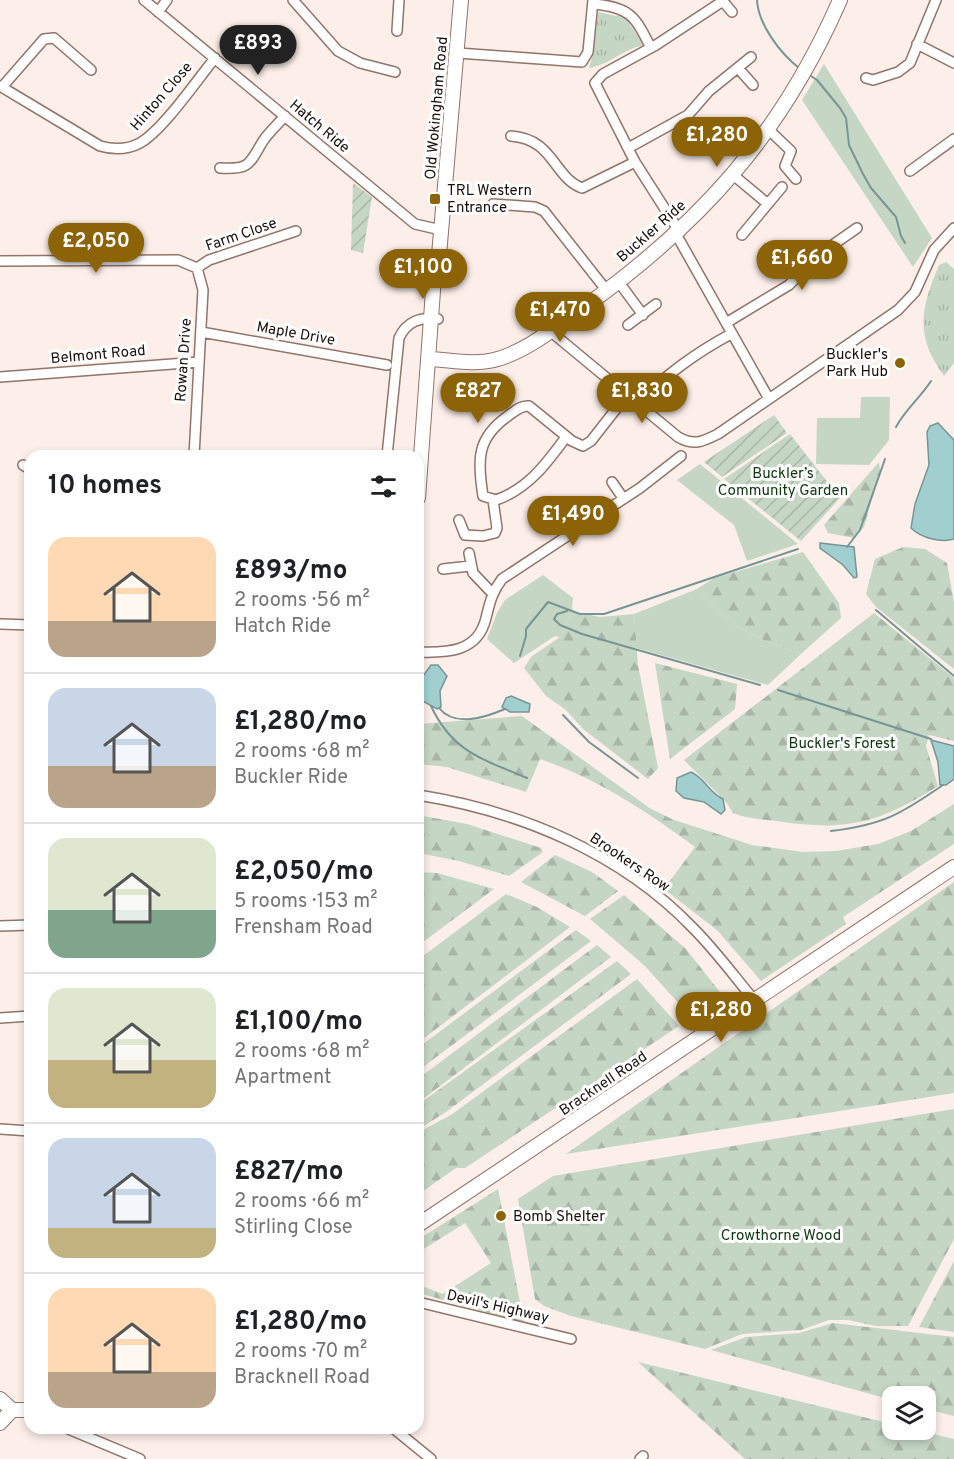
<!DOCTYPE html>
<meta charset="utf-8">
<style>
body{margin:0;font-family:Overpass,sans-serif;background:#f6f6f6;color:#202124;height:100vh;display:flex;flex-direction:column;font-size:22px;white-space:nowrap}
*{box-sizing:border-box;margin:0}
p{font-size:20px;color:#757577}
.icon{flex:none;width:33px;height:33px;fill:none;stroke:currentColor;stroke-width:2;stroke-linecap:round;stroke-linejoin:round}
.map{position:relative;flex:1;overflow:hidden}
.panel{position:absolute;left:24px;top:450px;width:400px;height:984px;display:flex;flex-direction:column;background:#fff;border-radius:18px;box-shadow:0 3px 9px #0003}
.panel>*{flex:none}
.fabs{position:absolute;left:882px;top:1386px;display:grid;gap:12px}
.fabs a{display:grid;place-items:center;width:54px;height:54px;border-radius:12px;background:#fff;box-shadow:0 3px 9px #0003;font-size:30px}
.price{position:absolute;translate:-50% -51px;padding:0 14px;border-radius:21px;background:#8c6306;color:#fff;font-size:20px;line-height:39px;filter:drop-shadow(0 2px 3px #0008)}
.price::after{content:'';position:absolute;left:50%;top:36px;width:18px;height:14px;margin-left:-9px;background:inherit;clip-path:polygon(0 0,100% 0,50% 100%)}
.price.active{background:#222;color:#fff}
ul{padding:0;list-style:none}
li{display:flex;align-items:center;gap:18px;height:150px;padding:0 24px}
li+li{border-top:2px solid #e0e0e0}
li span{display:grid;place-items:center;flex:none;width:168px;height:120px;border-radius:18px;color:#555}
li>.icon{margin-inline-start:auto}
span .icon{width:72px;height:72px;fill:#fffc;stroke-width:1}
li b{font-size:26px}
h2{display:flex;justify-content:space-between;align-items:center;height:72px;padding:0 24px;font-size:26px}
.map>svg:first-child{display:block}
</style>
<div class="map">
<svg width="954" height="1459" viewBox="0 0 954 1459">
<defs>
<pattern id="forest-firs" width="22" height="20" patternUnits="userSpaceOnUse" patternTransform="scale(1.5)"><rect width="22" height="20" fill="#c5d6c4"/><path d="M5 1l3.5 6h-7zM16 11l3.5 6h-7z" fill="#a9b6a7"/></pattern>
<pattern id="park-tufts" width="24" height="20" patternUnits="userSpaceOnUse" patternTransform="scale(1.5)"><rect width="24" height="20" fill="#c5d6c4"/><path d="M3 7l-1-3M5 7V3M7 7l1-3M15 17l-1-3M17 17v-4M19 17l1-3" fill="none" stroke="#a9b6a7"/></pattern>
<pattern id="garden-furrows" width="10" height="10" patternUnits="userSpaceOnUse" patternTransform="scale(1.5)"><rect width="10" height="10" fill="#c5d6c4"/><path d="M-1 1l2-2M0 10L10 0M9 11l2-2" fill="none" stroke="#a9b6a7"/></pattern>
</defs>
<rect width="100%" height="100%" fill="#fceee9"/>
<!-- grass -->
<path fill="#c5d6c4" d="M824 64 932 238 913 267 802 100Z
M861 397H890L889 440 869 465 816 464 817 418H860Z
M700 464 798 544 747 561 734 525 677 480Z
M543 575 573 598 572 611 560 637 555 636 514 663 487 639 497 613 505 600Z
M697 589C725 624 759 641 801 654L768 685 636 648 634 614Z"/>
<!-- forest -->
<path fill="url(#forest-firs)" d="M879 462 880 471 864 527 854 538 828 533 824 525Z
M903 547 925 549 947 563 954 602V669L876 607 866 594 875 559Z
M803 552 839 603 841 618 801 654C759 641 725 624 697 589L714 578Z
M572 611 600 617 634 614 638 665 658 768 648 779 583 729 566 710 546 696 524 668 531 657 560 637Z
M874 613 954 678V741L929 735 926 746 938 786C879 823 847 832 777 821 761 819 748 819 733 813L726 802 684 760Z
M655 663 737 684 735 709 670 759Z
M522 716 651 809 674 820 752 845 803 852 836 851 878 844 911 831 954 804V844L843 917 846 924 761 981 718 931 664 889 695 847C646 811 598 779 540 759L526 792 447 767 419 764V724Z
M418 815 467 824 541 848 543 852 509 876 459 861 419 853Z
M555 855 592 872 618 891 585 916 521 882Z
M418 872 437 873 494 889 419 945Z
M954 882V1093L566 1154Z
M506 894 537 907 570 927 419 1042V959Z
M624 895 686 949 723 996 691 1017 644 965 590 919Z
M576 930 591 941 419 1070V1047Z
M597 945 611 957 419 1102V1078Z
M617 961 631 974 446 1112 419 1129V1104Z
M637 979 679 1026 465 1168H456L419 1194V1132L451 1115Z
M954 1109V1239L908 1326H876L848 1320H829L801 1330 742 1334 705 1349 571 1316 544 1306 535 1299 518 1199 553 1176Z
M498 1189 524 1323 419 1293V1285L443 1294 491 1263 465 1223 419 1252V1239Z
M954 1261V1332L919 1327Z
M833 1323 954 1337V1416L926 1409V1396H892V1400L711 1350 746 1337 799 1333Z
M638 1362 892 1424V1430H917L954 1439V1459H745Z"/>
<!-- park -->
<path fill="url(#park-tufts)" d="M598 12 616 16 622 13 644 45C623 49 609 65 589 68L594 50Z
M946 262 954 269V363L944 376C914 335 921 308 939 265Z"/>
<!-- garden -->
<path fill="url(#garden-furrows)" d="M353 183 372 197 363 253 351 250Z
M774 415 787 433 722 477 704 462Z
M790 434 840 498 801 541 724 479Z"/>
<!-- water -->
<path fill="#a1cfd0" stroke="#789595" stroke-width="1.5" d="M938 423 954 440V539C941 543 921 538 911 528L915 504 929 465 927 432 930 426Z
M820 543 854 547 857 577 854 578 843 565 820 548Z
M431 665H438L447 676 440 691 441 707 437 709 421 700 423 676Z
M511 696 530 704 529 712H510L502 707 506 698Z
M931 740 954 746V779L946 785H940L938 762Z
M691 772C705 778 709 793 723 799L725 810 721 814 704 802 684 798 676 791 677 778Z"/>
<g fill="none" stroke-linecap="round" stroke-linejoin="round">
<!-- stream -->
<path stroke="#789595" stroke-width="2" d="M757 0C758 24 780 53 799 68
M808 74 817 80 840 108 846 118 849 145 863 174 871 188 896 217 901 236 905 243
M896 427C905 410 920 398 931 381
M847 547 860 530 885 459
M876 610 954 676
M567 611 557 614 554 619 560 625 582 634 760 685
M520 656 526 636V629L548 602 580 614H604L798 549
M778 690 931 739
M431 706C453 753 483 759 527 778
M439 708C455 728 486 717 505 709
M563 715 589 742 638 778
M831 831C883 825 901 814 943 785"/>
<defs>
<path id="street" d="M144 0 415 224 441 230
M293 0 338 51 360 63 395 72
M722 0 732 12
M593 4C630 7 635 16 651 48
M158 12 167 0
M397 31 399 0
M917 44 954 63
M458 53 582 62 588 52 593 0
M738 68 753 85
M866 78 873 80 898 72 910 63 936 0
M0 86 100 146C114 150 127 150 140 143 163 130 197 80 215 58
M2 87 44 39 54 38 91 70
M769 130 791 151 785 166 796 179
M511 136C554 139 553 177 582 188L635 162
M630 147 688 115 709 91 751 57
M220 168C250 170 249 164 263 141 269 132 278 124 285 116
M910 171 954 139
M732 174 768 204
M493 204 535 207 544 211 607 291
M679 231 635 162 595 83 603 74 656 45 723 1
M676 234 769 399
M742 235 782 187
M0 261 178 260 197 268 203 290 194 456
M197 268 209 260 296 231
M618 281 643 315
M726 323 789 285 817 256 857 228
M628 325 656 304
M550 331 678 437C694 446 702 442 718 434L898 310 915 292 934 250 954 228
M201 332 387 365
M0 377 199 362
M638 404C663 376 699 351 731 334
M566 437C547 463 528 489 496 500L483 496C477 459 477 438 508 416 515 411 521 405 529 406L572 441 583 446 591 441 627 395
M387 456 399 338C407 321 420 317 438 319
M23 465 30 469
M612 482 623 498
M459 520 465 535 483 536 495 533 497 528 493 500
M469 553 473 573 492 593
M443 569 470 566
M0 624 30 625
M418 652C448 653 478 652 486 618 490 602 492 592 502 579L640 488 681 456
M418 795C520 811 621 853 693 928 716 951 734 976 755 1001
M0 926 30 925
M0 1018 30 1016
M0 1129 30 1131
M418 1302 571 1339
M66 1428 140 1459
M393 1428 431 1459
M640 1459 643 1456"/>
<path id="secondary" d="M430 359C451 360 474 365 494 360 526 352 554 328 580 310 700 225 781 135 840 0
M418 498 435 263 439 255 461 0
M418 1225 954 867
M0 1399 12 1410
M12 1410H30
M0 1423 12 1410"/>
</defs>
<!-- street casing -->
<use href="#street" stroke="#91746a" stroke-width="12"/>
<!-- secondary casing -->
<use href="#secondary" stroke="#91746a" stroke-width="16"/>
<!-- street -->
<use href="#street" stroke="#fff" stroke-width="9"/>
<!-- secondary -->
<use href="#secondary" stroke="#fff" stroke-width="14"/>
</g>
<!-- markers -->
<g fill="#8c6306" stroke="#fff" stroke-width="2">
<rect x="429" y="193" width="12" height="12" rx="3"/>
<circle cx="900" cy="363" r="6"/>
<circle cx="501" cy="1216" r="6"/>
</g>
<g text-anchor="middle" stroke-width="6" stroke-linejoin="round" paint-order="stroke">
<!-- street labels -->
<g font-size="15" fill="#190f0b" stroke="#fff">
<text transform="translate(161 96) rotate(-49)" y="5">Hinton Close</text>
<text transform="translate(436 108) rotate(-85)" y="5">Old Wokingham Road</text>
<text transform="translate(320 126) rotate(40)" y="5">Hatch Ride</text>
<text transform="translate(651 231) rotate(-41)" y="5">Buckler Ride</text>
<text transform="translate(241 234) rotate(-19)" y="5">Farm Close</text>
<text transform="translate(296 333) rotate(10)" y="5">Maple Drive</text>
<text transform="translate(98 354) rotate(-5)" y="5">Belmont Road</text>
<text transform="translate(183 360) rotate(-86)" y="5">Rowan Drive</text>
<text transform="translate(630 862) rotate(34)" y="5">Brookers Row</text>
<text transform="translate(603 1083) rotate(-34)" y="5">Bracknell Road</text>
<text transform="translate(498 1306) rotate(13)" y="5">Devil's Highway</text>
</g>
<!-- poi labels -->
<g font-size="15" fill="#190f0b" stroke="#fff" text-anchor="start">
<text x="447" y="195">TRL Western<tspan x="447" dy="17">Entrance</tspan></text>
<text x="888" y="359" text-anchor="end">Buckler's<tspan x="888" dy="17">Park Hub</tspan></text>
<text x="513" y="1221">Bomb Shelter</text>
</g>
<!-- park labels -->
<g font-size="15" fill="#0d3611" stroke="#fff">
<text x="783" y="478">Buckler’s<tspan x="783" dy="17">Community Garden</tspan></text>
<text x="842" y="748">Buckler's Forest</text>
<text x="781" y="1240">Crowthorne Wood</text>
</g>
</g>
</svg>
<div class="fabs">
<a><svg class="icon" aria-label="layers" viewBox="0 0 24 24"><path d="M12 4l9 5-9 5-9-5zM3 14l9 5 9-5"/></svg></a>
</div>
<b class="price active" style="left:258px;top:76px">£893</b>
<b class="price" style="left:717px;top:168px">£1,280</b>
<b class="price" style="left:96px;top:274px">£2,050</b>
<b class="price" style="left:802px;top:291px">£1,660</b>
<b class="price" style="left:423px;top:300px">£1,100</b>
<b class="price" style="left:560px;top:343px">£1,470</b>
<b class="price" style="left:478px;top:424px">£827</b>
<b class="price" style="left:642px;top:424px">£1,830</b>
<b class="price" style="left:573px;top:547px">£1,490</b>
<b class="price" style="left:721px;top:1043px">£1,280</b>
<section class="panel">
<h2>10 homes<svg class="icon" aria-label="filters" viewBox="0 0 24 24"><path d="M4 7h16M4 17h16"/><circle cx="9" cy="7" r="2"/><circle cx="15" cy="17" r="2"/></svg></h2>
<ul>
<li><span style="background:linear-gradient(#ffd9b3 70%,#b9a48a 0)"><svg class="icon" aria-label="home" viewBox="0 0 24 24"><path d="M3 11l9-7 9 7M6 9v11h12V9"/></svg></span><div><b>£893/mo</b><p>2 rooms · 56 m²</p><p>Hatch Ride</p></div></li>
<li><span style="background:linear-gradient(#c9d6e8 65%,#b9a48a 0)"><svg class="icon" aria-label="home" viewBox="0 0 24 24"><path d="M3 11l9-7 9 7M6 9v11h12V9"/></svg></span><div><b>£1,280/mo</b><p>2 rooms · 68 m²</p><p>Buckler Ride</p></div></li>
<li><span style="background:linear-gradient(#dfe7d0 60%,#7fa58c 0)"><svg class="icon" aria-label="home" viewBox="0 0 24 24"><path d="M3 11l9-7 9 7M6 9v11h12V9"/></svg></span><div><b>£2,050/mo</b><p>5 rooms · 153 m²</p><p>Frensham Road</p></div></li>
<li><span style="background:linear-gradient(#dfe7d0 60%,#c2b280 0)"><svg class="icon" aria-label="home" viewBox="0 0 24 24"><path d="M3 11l9-7 9 7M6 9v11h12V9"/></svg></span><div><b>£1,100/mo</b><p>2 rooms · 68 m²</p><p>Apartment</p></div></li>
<li><span style="background:linear-gradient(#c9d6e8 75%,#c2b280 0)"><svg class="icon" aria-label="home" viewBox="0 0 24 24"><path d="M3 11l9-7 9 7M6 9v11h12V9"/></svg></span><div><b>£827/mo</b><p>2 rooms · 66 m²</p><p>Stirling Close</p></div></li>
<li><span style="background:linear-gradient(#ffd9b3 70%,#b9a48a 0)"><svg class="icon" aria-label="home" viewBox="0 0 24 24"><path d="M3 11l9-7 9 7M6 9v11h12V9"/></svg></span><div><b>£1,280/mo</b><p>2 rooms · 70 m²</p><p>Bracknell Road</p></div></li>
</ul>
</section>
</div>
